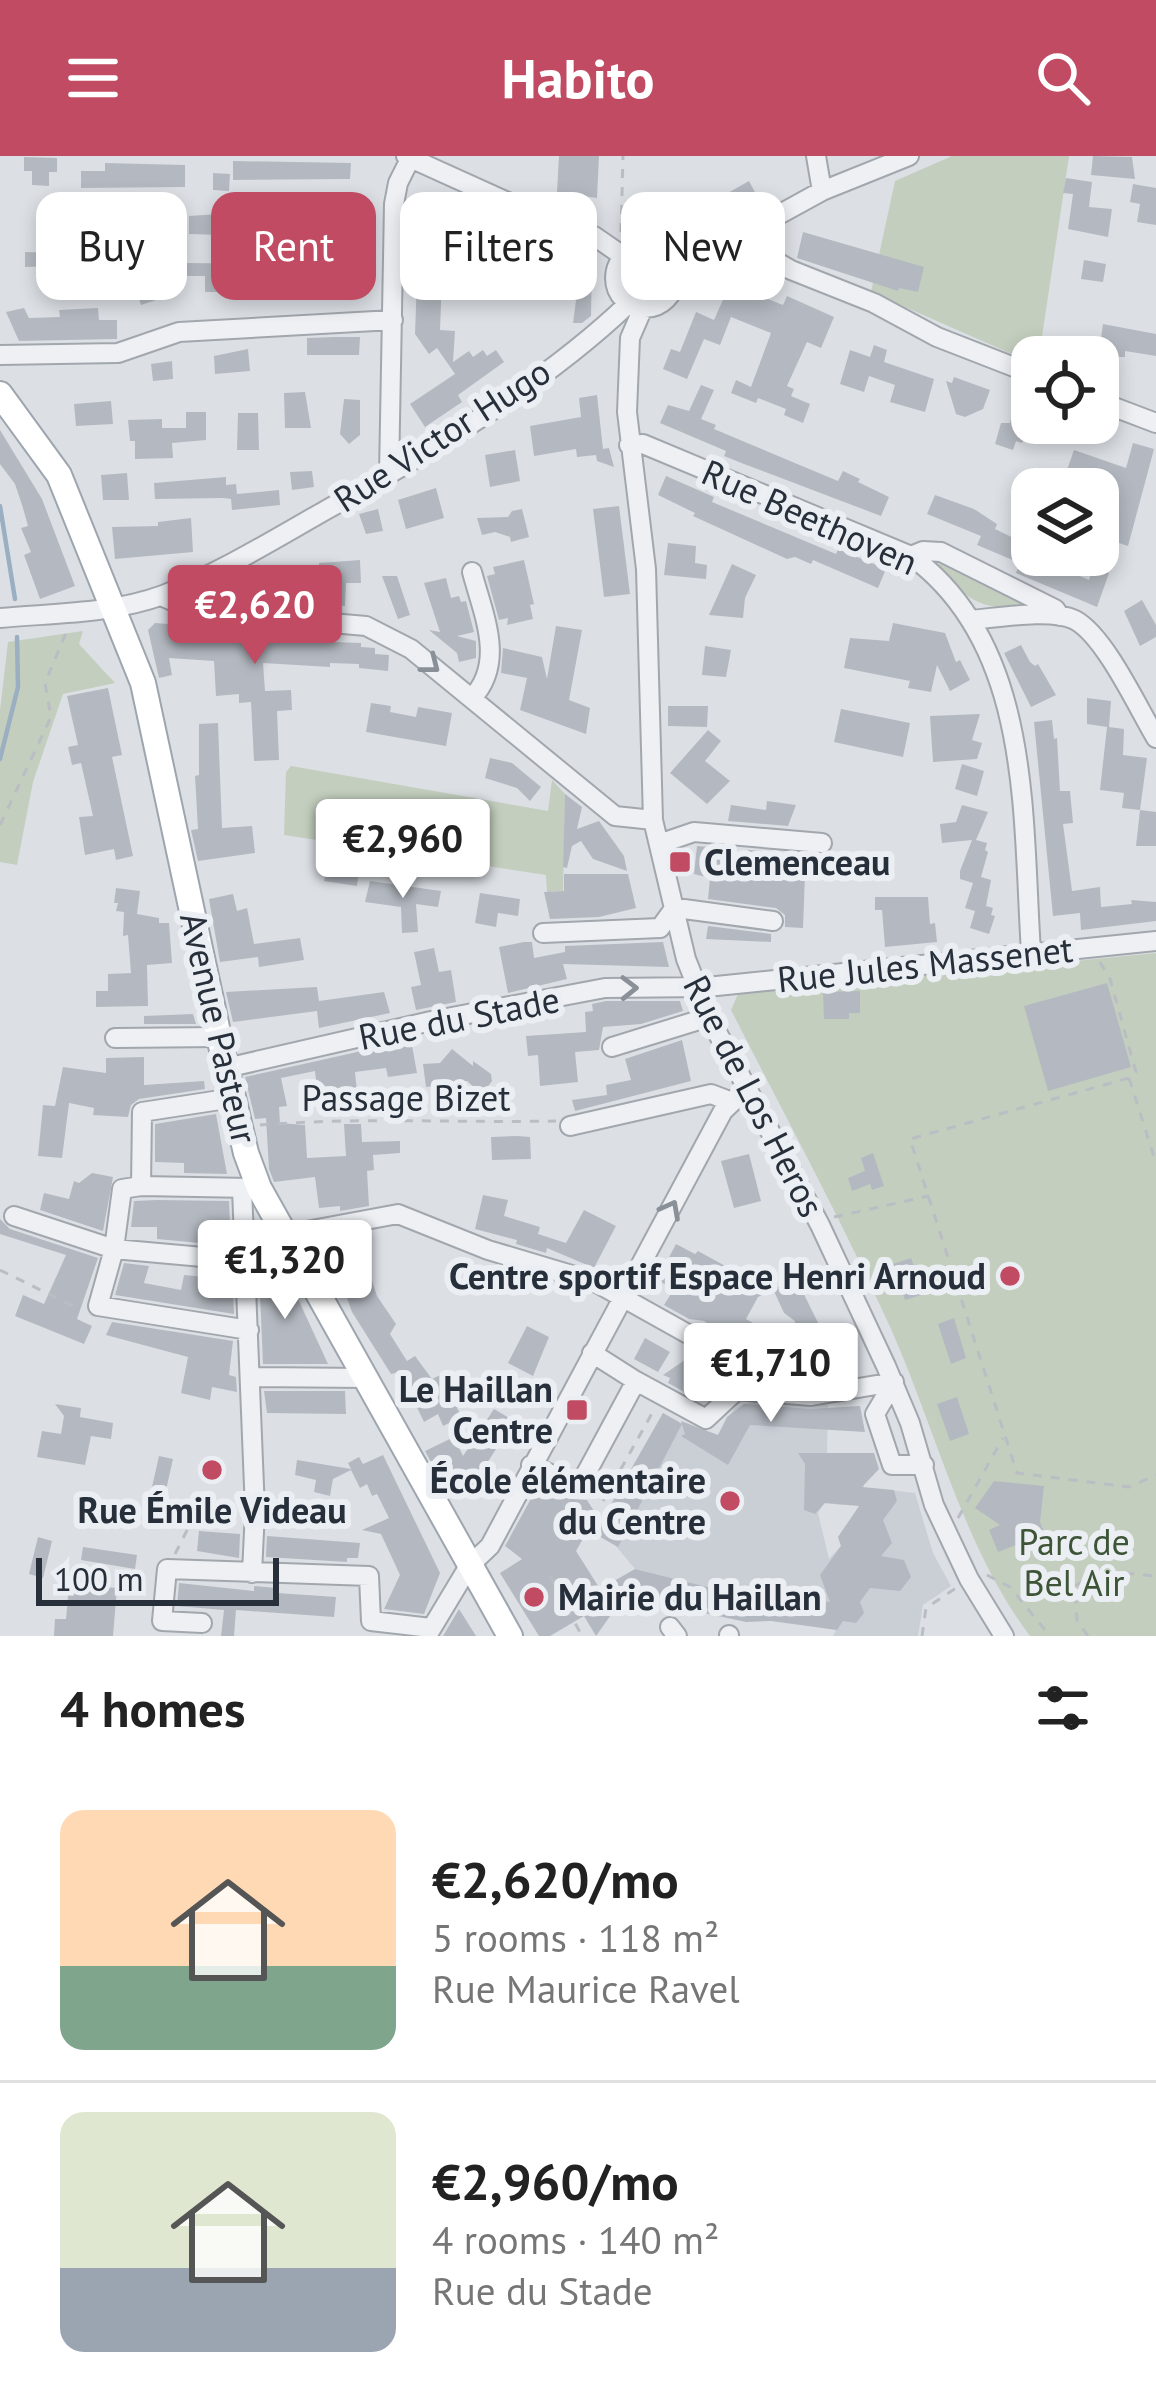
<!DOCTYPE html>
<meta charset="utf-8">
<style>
body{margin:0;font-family:"PT Sans",sans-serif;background:#f2f2f2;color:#222;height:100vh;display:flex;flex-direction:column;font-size:45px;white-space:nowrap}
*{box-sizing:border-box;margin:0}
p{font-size:39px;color:#767676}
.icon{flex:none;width:66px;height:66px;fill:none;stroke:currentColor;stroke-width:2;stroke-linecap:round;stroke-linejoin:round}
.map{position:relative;height:1480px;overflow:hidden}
.details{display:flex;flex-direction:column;background:#fff;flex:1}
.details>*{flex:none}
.top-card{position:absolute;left:36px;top:36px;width:1086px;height:108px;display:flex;gap:24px}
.tools{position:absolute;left:1011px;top:180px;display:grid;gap:24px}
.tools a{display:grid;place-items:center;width:108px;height:108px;border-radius:24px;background:#fff;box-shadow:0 6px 18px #0003;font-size:60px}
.scale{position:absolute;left:36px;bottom:30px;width:243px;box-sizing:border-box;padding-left:12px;border:6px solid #272f3a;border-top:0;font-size:33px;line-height:42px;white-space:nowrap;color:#272f3a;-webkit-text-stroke:9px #ebeff3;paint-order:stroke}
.price{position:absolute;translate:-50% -102px;padding:0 27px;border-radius:12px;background:#fff;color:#222;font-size:39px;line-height:78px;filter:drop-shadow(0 3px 6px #0008)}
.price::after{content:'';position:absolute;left:50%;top:72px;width:36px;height:27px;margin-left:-18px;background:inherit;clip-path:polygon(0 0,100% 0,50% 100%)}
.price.current{background:#c04b62;color:#fff}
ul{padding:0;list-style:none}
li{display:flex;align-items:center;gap:36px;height:300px;padding:0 60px}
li+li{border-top:3px solid #e0e0e0}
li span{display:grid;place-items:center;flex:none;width:336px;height:240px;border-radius:24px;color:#555}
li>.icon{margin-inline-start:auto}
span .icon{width:144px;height:144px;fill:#fffc;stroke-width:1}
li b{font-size:51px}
h2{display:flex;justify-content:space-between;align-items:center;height:144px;padding:0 60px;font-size:51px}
.chip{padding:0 42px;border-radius:24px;background:#fff;box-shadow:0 6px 18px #0003;font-size:42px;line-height:108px}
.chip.current{background:#c04b62;color:#fff}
header{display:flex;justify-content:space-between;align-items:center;height:156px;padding:0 60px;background:#c04b62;color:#fff;font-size:54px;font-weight:700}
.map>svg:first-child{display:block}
</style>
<header><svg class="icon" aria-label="menu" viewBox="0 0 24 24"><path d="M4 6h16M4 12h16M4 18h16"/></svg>Habito<svg class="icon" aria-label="search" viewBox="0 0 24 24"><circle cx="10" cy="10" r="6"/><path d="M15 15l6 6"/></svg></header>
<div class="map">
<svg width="1156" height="1480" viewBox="0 0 1156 1480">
<rect width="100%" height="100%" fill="#dce0e5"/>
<!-- built -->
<path fill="#cacfd6" d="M751 1246 828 1249 827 1297 864 1312V1337L843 1349 824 1347 818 1357 829 1403 841 1390 838 1381 846 1369 849 1371 880 1333 915 1337 933 1397 951 1430 923 1449 918 1480H833L836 1474 824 1472 819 1461 826 1452 821 1440 813 1443 743 1434 740 1439 635 1413 615 1389 595 1378 663 1257 714 1285 735 1252Z"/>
<!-- green -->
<path fill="#c3cebe" d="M952 0H1069L1039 201H1032V207L871 136 895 25Z
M624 121a21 21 0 1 1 42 0a21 21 0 1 1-42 0Z
M940 404 1026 443 1029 452C979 453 971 447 938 411Z
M83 475 79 488 115 527 63 538 33 626 17 709 0 706V554L8 486Z
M291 610 548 655 552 624 565 638 563 735 547 736 546 719 284 679 286 616Z
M1156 797V1480H1030C963 1391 936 1274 891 1173 842 1065 785 960 731 854L738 838Z"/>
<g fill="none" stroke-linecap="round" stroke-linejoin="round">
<!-- stream -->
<path stroke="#9aafc2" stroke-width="4.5" d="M0 350 15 443
M0 603 18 531 17 481"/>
</g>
<!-- building -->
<path fill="#b4b9c1" d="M559 0H599L597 42 557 36Z
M1093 0 1132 1 1135 23 1091 19Z
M24 1 57 2V16H49V30L32 29V15H24Z
M233 5 351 7 350 23 233 24Z
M105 7 185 9V31L81 32V15H105Z
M213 17 230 18 229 35 213 34Z
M1066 22 1092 26 1089 51 1112 53 1108 81 1068 73 1073 38 1063 37Z
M749 25 757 40 734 52 726 38Z
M1133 28 1156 32V69L1137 66 1140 48 1130 46Z
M420 38 441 39 433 120 442 121 440 174 455 175 453 206 469 195 473 201 483 194 487 200 496 194 504 206 458 239 462 246 425 271 410 248 455 218 437 192 429 198 415 178Z
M665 53 698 55 697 73 664 70Z
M234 57H258V69H288V81L189 78V60Z
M338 57H360L362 134H342L341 120 305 121V105H328L329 76H335Z
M479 63 499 70 500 67 547 88 548 85 562 90 561 94 592 106 591 160 582 167H573L579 122 483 87 484 83 473 80Z
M803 76 924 111 918 136 899 132 898 135 797 102Z
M25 96 56 97 57 110 25 111Z
M1084 104 1106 108 1103 126 1081 123Z
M183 107 267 108 266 127 244 128V136H205V120H183Z
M160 119 168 140 141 149 134 128Z
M474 119 525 120V136L473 135Z
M730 128 783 149 787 140 834 161 821 192 807 186 787 230 794 233 791 240 810 248 803 267 784 259 786 253 758 242 756 247 731 237 736 224 751 231 771 177 731 161 720 189 704 183 687 223 663 213 671 193 680 196 696 156 714 164Z
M24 152 29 162 60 161 59 154 98 152 99 164H117V183L19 185 6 156Z
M1103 168 1156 178V200L1125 195V201H1088L1090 188 1100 189Z
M334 181H360L359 199H307V182Z
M874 189 887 194 884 206 934 223 925 256 890 246 895 229 869 220 864 236 840 228 850 194 870 201Z
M248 193 250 215 215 218 214 200Z
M172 205 173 223 153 225 151 208Z
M954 221 990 234 983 253 965 261 956 258 946 225 952 227Z
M701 229 714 234 701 263 716 269 714 273 838 325 843 315 860 323 858 326 889 341 881 360 744 308 724 300 726 295 660 267 668 249 689 255Z
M305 236 311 272H285L284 237Z
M597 239 603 293 609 292 614 311 597 305 596 299 577 301 576 293 534 300 530 270 581 261 579 242Z
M344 243 360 244V279L349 288 340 278Z
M111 245 113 268 76 270 74 248Z
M186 256H206V284L172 287 173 302 135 303V285H130L128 264 162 263V272H186Z
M238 257H258L259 294H237Z
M1011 262 1039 267 1034 281 1026 278 1022 287 1016 285 1013 294 995 288 1001 267H1010Z
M0 274 42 343 75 430 40 443 24 399 31 396 21 372 28 370 23 352 15 328 0 308Z
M1133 287 1154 293 1128 390 1107 383 1119 333 1067 314 1074 294 1126 312Z
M515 294 520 325 490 331 485 299Z
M312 315 314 331 292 334 290 316Z
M127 317 129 344H103L101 319Z
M666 320 714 341 712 346 836 398 838 393 886 413 878 432 813 404 811 408 795 401 787 403 693 360 695 357 658 339Z
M226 321V329L236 328 237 338 279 334 280 349 232 354 231 343 223 342 155 343 154 327Z
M436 332 444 362 406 373 398 344Z
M935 339 974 353 997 368 995 373 1032 391V399H1051L1049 406 1054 409 1089 424 1093 411 1109 417 1097 451 1016 417 1020 407 977 389 981 380 927 358Z
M619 350 630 438 604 441 593 353Z
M378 353 383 375 366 378 359 358Z
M522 353 529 381 511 386 510 381 495 376 482 379 477 362 508 361 512 355Z
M191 362 193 396 115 403 112 371 158 370V366Z
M668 387 696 390 695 407 707 409 706 423 664 419Z
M360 404 361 427H346L345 450 319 449V407Z
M524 404 534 448 530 449 533 463 507 469 508 462 499 464 487 420 495 418 493 411Z
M732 408 756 419 745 442 743 462 709 459Z
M251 420 298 421 296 449 218 443V430L234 429V423Z
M382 420H397L410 459 398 463Z
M446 422 451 442 459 440 461 446 466 445 474 476 457 480 476 485V502L459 506 457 497 429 474 440 476 424 427Z
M1142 444 1156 469V481L1140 490 1124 455Z
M155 467 332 481V486L361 487V491L375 492V498L389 499 388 515 359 512V508L330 507V511L263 507 265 535 291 534 292 554 277 555 279 604 254 605 251 546 239 547V538L216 540 214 505 169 502 172 519 159 522 148 474Z
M893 467 945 477 956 506 960 504 970 524 950 535 937 509 931 536 908 532 910 525 844 512 850 482 889 485Z
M556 470 582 474 569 544 590 552 586 578 520 554 527 522 501 517 503 492 542 501 547 523Z
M1021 489 1030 506 1035 510 1038 508 1056 539 1031 551 1004 497Z
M705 490 731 494 726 521 702 519Z
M108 532 122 599 112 601 133 700 116 704 114 693 85 699 79 661 93 660 81 607 72 609 68 591 78 589 67 540Z
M1087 542 1111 545 1109 571 1124 573 1123 599 1147 602 1140 654 1156 656V690H1136L1140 654 1122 652 1124 637 1100 634 1107 571 1087 568Z
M371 547 391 550 390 556 416 561 418 551 452 557 446 590 366 576Z
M668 550H708L707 571 668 570Z
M841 553 910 567 903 601 834 586Z
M980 558 972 584 982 587 977 603 933 606 930 560Z
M1052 564 1054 583 1057 582 1060 635H1070L1073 667 1063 668 1072 735 1100 731 1101 751 1132 748 1131 744 1156 746V765L1081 774 1080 757 1053 760 1034 566Z
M218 567 222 672 252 670 255 697 198 705 191 674 198 673 195 620 199 619V568Z
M708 574 721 585 705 605 730 625 707 648 670 617Z
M490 602 512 607 541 631 530 645 517 632 485 622Z
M962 608 984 615 977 640 955 633Z
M565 638 582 651 577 673 599 665 624 700 627 715 593 703 581 685 572 690 567 712 563 711Z
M767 645 796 649 788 670 728 665 731 649 766 654Z
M962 649 988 656 976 684 987 687 985 694 988 696 981 721 991 724 986 750 993 752 991 759 995 760 989 778 970 772 975 755 965 752 973 727 960 723V715L972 684 942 687 940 668 956 666Z
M343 688 362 691 357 730 324 725 329 697 341 698Z
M697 690 722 692 721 700 747 702 748 694 781 697V701L790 702 789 717 805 718 803 772 785 771V759L776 752 708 743 710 722 694 718Z
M564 718H628L636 752 599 761 550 763 544 736 564 735Z
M370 725 441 735 438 751 416 748 418 776 402 777 401 751 365 746Z
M116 732 140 735 137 758 159 762V767H169L172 807 147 809 148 850 96 851V835H108V818L131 817 128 779 123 780 124 756 116 755 118 747H114Z
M480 737 520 743 518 760 498 757 496 771 475 767Z
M233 738 237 755 247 752 254 788 300 782 304 804 259 811 258 801 220 806 209 743Z
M875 741H928L930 768 935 767 937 786 885 791 882 754H875Z
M708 770 771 778V786L706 783Z
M524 786H532L534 802 565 796V790L663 786 669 811 563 808 567 823 508 837 499 791Z
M434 792 439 816 451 814 456 846 416 854 411 831 421 829 414 796Z
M1107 827 1131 911 1048 935 1024 850Z
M317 831 319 845 384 836 390 857 319 872 317 855 233 866 226 836Z
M860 835V857H849V863H824L823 836Z
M606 845H680L683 855 641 868 603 871 599 894 575 896 578 926 540 930 538 899 528 900 526 880 586 876 585 856 593 855 592 848Z
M193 858 196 868H144V860Z
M411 884 417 917 388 921 386 912 355 916 358 945 326 947 325 941 318 942 315 915 281 922 287 950 279 951 280 967 305 969 307 1002 346 1000 344 968H361L362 986 400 985V997L373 999 374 1014 367 1015 369 1050 340 1055V1050L319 1052 315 1021 274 1026 269 1013 266 962 255 963 245 921Z
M682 884 691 925 575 955 572 944 607 939 606 929 631 924 625 903Z
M452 893 473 910V905L491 918 492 925 482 938 467 925 426 931 423 908 440 907Z
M144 901V929L204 925 205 933 139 943 131 949 128 961 93 959 94 952 69 947 62 1002 38 1000 43 949 55 950 63 911 106 917V902Z
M216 958 227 1018 184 1017V1007L155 1006V968Z
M518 980 530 981 531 1003 492 1004 491 981Z
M873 997 884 1030 872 1034 870 1028 852 1035 848 1022 865 1015 861 1002Z
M749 998 761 1045 734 1052 721 1005Z
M92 1017 113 1021 103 1075 40 1054 44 1037 69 1043 74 1025 79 1027Z
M483 1039 508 1044 504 1060 540 1071 538 1078 566 1087 584 1054 616 1070 594 1112 547 1092 546 1097 516 1088 517 1084 475 1073Z
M157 1044 229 1045 231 1090 157 1083V1071H131L134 1045Z
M0 1063 10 1073 98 1102 77 1163 92 1170 84 1188 15 1160 23 1139 44 1148 66 1099 0 1078Z
M369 1077 370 1087 360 1090 377 1140 396 1168 390 1178 407 1205 415 1200 432 1223 444 1217 455 1239 476 1229 481 1240 457 1252 462 1261 443 1270 438 1258 424 1266 400 1216 391 1218 352 1156 327 1085Z
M676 1088 695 1098 698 1095 771 1135 758 1141 746 1163 765 1174 774 1193 789 1187 801 1194 795 1182V1165L784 1157 773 1133 796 1122 827 1185 811 1204 805 1222 758 1219 749 1208 755 1188H737L704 1165 689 1163 664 1149 674 1133 657 1124Z
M275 1102 293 1132 328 1208H263L259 1113Z
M911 1102 924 1138 905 1144 893 1108Z
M124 1107 149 1110 144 1127 181 1134 184 1119 216 1122 215 1116 232 1117 234 1158 115 1139Z
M954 1162 966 1202 951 1208 938 1168Z
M112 1166 233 1185 229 1219 236 1221 237 1236 212 1231 210 1244 181 1237 188 1201 106 1179Z
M527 1170 549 1181 533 1220 508 1207Z
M645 1182 670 1196 658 1216 634 1203Z
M695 1197 718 1212 715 1218 722 1227 709 1242 701 1245 668 1227 670 1222 663 1219Z
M264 1235H345L346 1258 267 1257Z
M957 1241 969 1278 950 1285 937 1248Z
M55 1248 81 1252 80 1261 113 1267 111 1283 91 1280 85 1309 37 1301 42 1275 61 1278 64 1260Z
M744 1248 810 1253 860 1250 865 1276 750 1269 728 1309 681 1280 685 1278 681 1265 718 1279 727 1261Z
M494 1253 514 1265 471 1332 440 1313 436 1315 425 1295 454 1281 463 1300Z
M663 1257 682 1268 618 1391 588 1374 576 1395 600 1433 635 1413 740 1439 742 1434 830 1446 820 1419 841 1390 838 1381 859 1350 825 1347 815 1358 804 1354 805 1308 798 1297H874L879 1313 862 1331 894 1334 897 1345 883 1364 892 1387 881 1400 904 1404 911 1421 900 1435 870 1432 860 1446 864 1457 856 1467 843 1465 837 1474 771 1465 746 1466 652 1446 650 1458 618 1449 596 1480 584 1460 550 1480H539L500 1417 522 1403 505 1390 539 1328 572 1343 587 1344 601 1366Z
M383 1299 440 1417 424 1458 384 1453 400 1419 381 1378 362 1374 389 1362 377 1338 372 1340 367 1328 360 1332 351 1314 333 1323 330 1340 314 1336 316 1324 295 1319 297 1304 351 1313 348 1307 359 1301 363 1308Z
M159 1300 173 1303 166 1334 152 1331Z
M994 1325 1044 1330 1040 1366 1045 1378 998 1396 989 1374 1000 1369 975 1352Z
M199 1375 240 1378 239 1402 197 1395Z
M267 1380 360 1387 358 1402H347V1406L266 1401Z
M38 1381 52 1385 43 1422 29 1418Z
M83 1391 137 1399 135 1413 81 1404Z
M179 1427 254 1435V1430L278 1432 277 1437 336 1441 334 1461 236 1454 234 1480H221L224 1454 177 1450Z
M69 1428 117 1432 113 1480H54L55 1463H66Z
M459 1453 476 1480H443Z"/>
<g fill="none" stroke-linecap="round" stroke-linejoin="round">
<defs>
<path id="minor" d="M406 0 565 72 594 80 623 100
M816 0 822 35
M751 75 765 99 791 114 874 147 937 181 1032 218
M615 122a30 30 0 1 1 60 0a30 30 0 1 1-60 0Z
M675 116 822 35 909 0
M643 152 630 182 627 256 646 413 653 664 686 803 709 861 820 1069 886 1210 910 1267 934 1349 969 1423 1004 1480
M0 199 118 197 179 176 393 164
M1098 245 1156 267
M629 289 643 288 911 400C1033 489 1022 661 1031 796
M389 319 394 48 398 27 410 3
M911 400 923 395 941 396 1055 453 1060 460
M161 440 195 455 366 470 411 493 615 660 653 664
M0 462C54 457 111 458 163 439 220 417 273 384 326 354 428 297 543 229 628 148
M970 464C996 462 1052 452 1075 464 1105 480 1138 552 1156 582
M472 542C506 506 483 458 472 416
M659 688 694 676 822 687
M543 777 660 772 673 754 684 753 773 765
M115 882 219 881
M612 891 709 861
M226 912 431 865 605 832 707 831 1156 785
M233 942 142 956 141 1030 251 1032
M570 970 711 938 732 946
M141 1030 122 1033 114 1093 98 1150 249 1174
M242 1033 255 1355 252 1417
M14 1060 114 1093 247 1105 285 1079 398 1058 488 1094 595 1126 729 1201
M250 1221 367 1222
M636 1225 706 1263 737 1234 811 1240 894 1226
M894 1226 875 1258 892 1309H924
M531 1309 578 1331 582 1325 636 1225 592 1197
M202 1467 162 1465 167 1413 369 1420 371 1465 431 1472
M670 1471 677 1480
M729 1479V1480
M427 1480 469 1410 490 1390 723 955 745 934"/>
<path id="major" d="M0 238 59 319 143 527 219 881 246 997 259 1032 510 1480"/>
</defs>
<!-- minor casing -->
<use href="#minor" stroke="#a2a7ae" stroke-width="22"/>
<!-- major casing -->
<use href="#major" stroke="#9da5af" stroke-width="28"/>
<!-- path -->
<path stroke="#babec4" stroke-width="3" stroke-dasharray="9 9" stroke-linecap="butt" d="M621 76 623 0
M633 83 661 86 682 93
M726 109 745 101
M658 156 686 130
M0 669 51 561 45 527 66 477
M1100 806 1110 823 1136 916 1129 922 1156 1007
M1129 922 910 983 1017 1317 1129 1331 1156 1319
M260 969C358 961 457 967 556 965
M834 1061 929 1040
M0 1114 79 1153
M603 1345 655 1252
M958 1362 1003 1282
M175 1398 204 1341
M987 1419 1010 1431 1050 1480
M550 1420 582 1480
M922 1480 926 1452 956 1432
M1088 1480 1077 1465 1075 1430 1100 1415 1156 1420"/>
<!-- minor -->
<use href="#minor" stroke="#eef0f4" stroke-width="18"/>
<!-- major -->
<use href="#major" stroke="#fff" stroke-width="24"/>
</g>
<!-- one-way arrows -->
<defs><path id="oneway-chevron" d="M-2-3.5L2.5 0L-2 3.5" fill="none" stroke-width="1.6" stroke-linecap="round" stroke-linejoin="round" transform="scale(3)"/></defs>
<g stroke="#8a9097">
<use href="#oneway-chevron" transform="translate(431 509) rotate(38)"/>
<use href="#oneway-chevron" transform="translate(629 832) rotate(-1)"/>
<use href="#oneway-chevron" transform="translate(671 1053) rotate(-62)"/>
</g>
<!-- markers -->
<g fill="#c04b62" stroke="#ebeff3" stroke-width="4.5">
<rect x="668" y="694" width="24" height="24" rx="6"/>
<circle cx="1010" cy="1120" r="12"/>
<rect x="565" y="1242" width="24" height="24" rx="6"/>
<circle cx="212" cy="1314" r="12"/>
<circle cx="730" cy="1345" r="12"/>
<circle cx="534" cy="1441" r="12"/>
</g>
<g text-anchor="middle" stroke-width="12" stroke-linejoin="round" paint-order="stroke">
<!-- street labels -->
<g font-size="36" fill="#272f3a" stroke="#ebeff3">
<text transform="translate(442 279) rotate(-33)" y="13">Rue Victor Hugo</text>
<text transform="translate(810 361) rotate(24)" y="13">Rue Beethoven</text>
<text transform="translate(925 808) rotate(-6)" y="13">Rue Jules Massenet</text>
<text transform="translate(459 862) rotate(-11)" y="13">Rue du Stade</text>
<text transform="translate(219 872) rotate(77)" y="13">Avenue Pasteur</text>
<text transform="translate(754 940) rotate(63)" y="13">Rue de Los Heros</text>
<text x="406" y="955">Passage Bizet</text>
</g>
<!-- poi labels -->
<g font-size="36" font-weight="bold" fill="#272f3a" stroke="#ebeff3" text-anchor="end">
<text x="704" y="719" text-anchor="start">Clemenceau</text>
<text x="986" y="1133">Centre sportif Espace Henri Arnoud</text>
<text x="553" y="1246">Le Haillan<tspan x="553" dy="41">Centre</tspan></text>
<text x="706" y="1337">École élémentaire<tspan x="706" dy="41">du Centre</tspan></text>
<text x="212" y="1367" text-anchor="middle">Rue Émile Videau</text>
<text x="558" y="1454" text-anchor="start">Mairie du Haillan</text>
</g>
<!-- park labels -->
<g font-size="36" fill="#3d5436" stroke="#ebeff3">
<text x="1074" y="1399">Parc de<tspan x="1074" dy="41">Bel Air</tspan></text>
</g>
</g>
</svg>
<div class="tools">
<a><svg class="icon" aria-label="locate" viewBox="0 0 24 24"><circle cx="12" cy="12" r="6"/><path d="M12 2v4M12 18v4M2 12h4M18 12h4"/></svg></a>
<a><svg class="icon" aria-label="layers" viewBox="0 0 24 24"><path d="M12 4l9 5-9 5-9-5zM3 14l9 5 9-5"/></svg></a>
</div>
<div class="scale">100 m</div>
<b class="price current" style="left:255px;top:511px">€2,620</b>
<b class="price" style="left:403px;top:745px">€2,960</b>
<b class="price" style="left:285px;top:1166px">€1,320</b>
<b class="price" style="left:771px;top:1269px">€1,710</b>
<div class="top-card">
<a class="chip">Buy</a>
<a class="chip current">Rent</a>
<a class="chip">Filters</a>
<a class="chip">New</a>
</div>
</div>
<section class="details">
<h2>4 homes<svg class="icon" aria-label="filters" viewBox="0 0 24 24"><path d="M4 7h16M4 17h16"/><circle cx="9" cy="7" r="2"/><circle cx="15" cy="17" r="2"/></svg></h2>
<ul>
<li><span style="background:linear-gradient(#ffd9b3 65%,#7fa58c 0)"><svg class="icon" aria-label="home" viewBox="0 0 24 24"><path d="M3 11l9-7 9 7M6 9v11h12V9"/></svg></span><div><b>€2,620/mo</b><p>5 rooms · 118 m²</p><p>Rue Maurice Ravel</p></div></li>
<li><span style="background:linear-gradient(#dfe7d0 65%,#9aa5b1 0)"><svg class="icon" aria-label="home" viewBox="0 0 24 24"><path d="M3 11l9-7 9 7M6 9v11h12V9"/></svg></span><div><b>€2,960/mo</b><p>4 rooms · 140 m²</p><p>Rue du Stade</p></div></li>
</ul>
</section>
